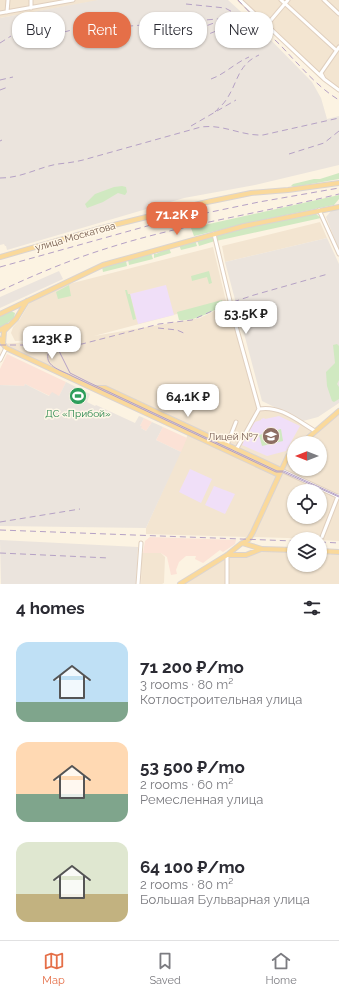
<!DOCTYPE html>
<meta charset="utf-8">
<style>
body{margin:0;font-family:Raleway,sans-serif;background:#f7f7f7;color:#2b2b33;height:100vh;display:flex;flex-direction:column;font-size:15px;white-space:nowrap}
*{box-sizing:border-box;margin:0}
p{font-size:13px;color:#7c7c81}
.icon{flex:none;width:22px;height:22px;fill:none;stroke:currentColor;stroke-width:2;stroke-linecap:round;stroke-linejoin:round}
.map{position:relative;height:584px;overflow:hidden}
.panel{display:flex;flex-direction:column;background:#fff;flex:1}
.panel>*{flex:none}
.banner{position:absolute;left:12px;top:12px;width:315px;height:36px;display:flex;gap:8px}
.needle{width:26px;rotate:270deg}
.tools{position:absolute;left:287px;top:436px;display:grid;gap:8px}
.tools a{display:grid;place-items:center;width:40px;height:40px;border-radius:50%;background:#fff;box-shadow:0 1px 3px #0004;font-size:20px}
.price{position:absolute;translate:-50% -34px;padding:0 9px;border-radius:8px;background:#fff;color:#222;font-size:13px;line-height:26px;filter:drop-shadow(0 1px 2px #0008)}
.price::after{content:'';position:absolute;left:50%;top:24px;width:12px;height:9px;margin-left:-6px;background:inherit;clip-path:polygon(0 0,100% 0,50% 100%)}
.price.selected{background:#e56f48;color:#fff}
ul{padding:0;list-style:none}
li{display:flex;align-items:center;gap:12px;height:100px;padding:0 16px}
li span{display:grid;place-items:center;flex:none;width:112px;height:80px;border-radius:12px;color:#555}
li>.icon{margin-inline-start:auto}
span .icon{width:48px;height:48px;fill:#fffc;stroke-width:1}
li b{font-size:17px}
h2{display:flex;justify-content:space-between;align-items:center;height:48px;padding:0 16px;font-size:17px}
.pill{padding:0 14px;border-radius:16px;background:#fff;box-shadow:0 1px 3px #0004;font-size:14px;line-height:36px}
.pill.selected{background:#e56f48;color:#fff}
.dock{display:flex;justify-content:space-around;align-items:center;height:56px;border-top:1px solid #e1e1e2;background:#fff;font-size:11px;color:#7c7c81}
.dock a{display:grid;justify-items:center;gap:2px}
.dock .selected{color:#e56f48}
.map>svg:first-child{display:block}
</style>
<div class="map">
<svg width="339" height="584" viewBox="0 0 339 584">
<rect width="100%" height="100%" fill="#fcf3e2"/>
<!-- residential -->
<path fill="#f3e5d1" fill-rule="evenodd" d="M0 0H101L0 18Z
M240 0H339V90L324 79 321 73 331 56 318 73Z
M320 222 327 238 225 262 222 246Z
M213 247 226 301 94 336 200 318 230 303 259 408 283 412 315 431 339 411V541L320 540V539L146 534V528L189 432 232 453 236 450 103 388H92L6 348 3 344 82 338 72 334 44 340 15 341 11 333 13 327 20 319 30 302 53 290 69 284ZM294 443H320V469H294ZM294 491H320V517H294Z
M262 551H294V565H320V552L339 553V584H184L230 556 244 557Z
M142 553H161L165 557 164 583 162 584H141Z"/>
<!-- commercial -->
<path fill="#fce2d6" d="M7 354 66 382 59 396H50L25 384 24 386 0 385V369Z
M144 418 152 422 146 431 141 428 140 426Z
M163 427 187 438 181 452 156 440Z
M150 537 236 540 235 544 223 552 220 550 203 563 195 559 196 556H186L179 562 176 570 177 574 171 575 167 557 161 553H143L145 541Z"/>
<!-- industrial -->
<path fill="#ebe4dd" d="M98 0H228L261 30 312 82 321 98 327 119 339 116V165L255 185 184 198 7 250 6 246H5L4 244 0 245V18Z
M339 208V250L326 217 331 211Z
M327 238 339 264V403L318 417 303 421 262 401 225 262Z
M59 271 63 279 0 308V297Z
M66 382 90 394 87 402 95 406 96 405 135 423 139 416 144 418 140 426H142L141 428 146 431 152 422 163 427 156 440 181 452 146 528 0 526V385L24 386 25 384 49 396 52 392 59 396Z
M0 540 138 547 136 584H1Z"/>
<!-- education -->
<path fill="#f0dff8" d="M166 285 174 315 138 324 130 294Z
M279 416 300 426 286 451 267 456 242 445 252 423 261 420V419L264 418 265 419Z
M190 469 212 479 201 503 179 492Z
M214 486 235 494 225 514 205 505Z"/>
<!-- green -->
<path fill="#d0e9c1" d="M339 173V179L294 187 291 186 293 184 314 179H320Z
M122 186 126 187 127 192 125 195 118 193 103 202 87 208 85 204 95 194 114 187Z
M339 195V199L334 205 262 220 194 236 191 228Z
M316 214 321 218 216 241 215 235 295 216Z
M213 235 215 241 199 246 197 240Z
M195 240 197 246 181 250 179 245Z
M169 248 171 253 154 258V253L156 254Z
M151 253 153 259 129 265 128 260Z
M125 261H126L127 266 103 272 102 267Z
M209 271 212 283 209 284 207 277 192 281 191 276Z
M69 285 71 296 58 299 56 292Z
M125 290H127L128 294H130L136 319 133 320Z
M222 300 224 305C211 312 194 322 179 320L177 312Z
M11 311 15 313 14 318 0 329V316Z
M337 344 339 346V380L337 384 339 387V399L334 402 332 401 327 386 326 372 335 363 333 345Z
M281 429 283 441 262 446 259 435Z"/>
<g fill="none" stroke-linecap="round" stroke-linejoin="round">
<defs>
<path id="minor" d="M240 0 324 79
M281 0 336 50
M324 0 339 14
M31 8V0
M7 12 8 0
M0 13 73 0
M266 26 288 0
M339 47 321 73 324 79 339 90
M319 210 339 254
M214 234 236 326 259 409
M0 360 6 348
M227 445 236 422
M236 450 259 409C280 405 298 421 315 431
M281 470 339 497
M322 537 338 496
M138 584 141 543
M227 584V555"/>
<path id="major" d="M0 257 102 228 207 202 251 193 288 190 339 183
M0 314 103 265 244 226 339 207
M0 330 7 326
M0 339 6 348 279 475
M3 344 4 331 16 319 27 301
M94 388H105L281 470
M302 443 339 411
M243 543 249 539 253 532 288 456 294 450
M320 551 339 552
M227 555H246L261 549
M180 584 227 555 242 543 262 549 294 550"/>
</defs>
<!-- minor casing -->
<use href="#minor" stroke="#e0cfbe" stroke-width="5"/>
<!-- major casing -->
<use href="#major" stroke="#dbd4d0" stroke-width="6"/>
<!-- minor -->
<use href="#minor" stroke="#fff" stroke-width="3"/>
<!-- major -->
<use href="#major" stroke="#fad99b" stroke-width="4"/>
<!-- tram -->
<path stroke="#b5a1c5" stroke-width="1" d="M339 496 284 471H277L88 382 70 373 59 351 53 350 48 354C45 367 63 371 72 376L276 472H283L339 497"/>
<!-- rail -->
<path stroke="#b5a1c5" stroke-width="1" stroke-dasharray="6 4" stroke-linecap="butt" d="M238 0 267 31
M186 4 225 8 244 18
M198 29C220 21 235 12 257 25
M64 32 103 22H119
M88 34 118 27 230 18
M201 37C212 33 224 27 236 25 265 22 280 46 298 64 310 77 324 91 339 100
M0 43 11 36
M211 79C225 74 235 63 249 57
M0 80 13 77
M0 90 8 87
M215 112C218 108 223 105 226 100 238 83 237 65 259 55
M191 126 236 100
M0 141 2 140
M289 154 324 143 339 131
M0 178C22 178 39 167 58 164 67 163 75 162 83 160L201 127C224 124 241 136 263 135L339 118
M0 267 158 223 259 202 339 188
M0 291C34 275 72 259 108 248 183 224 262 213 339 194
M158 328 177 330 186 334
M0 345H66L82 344 159 324 192 320 230 303 254 295 328 274
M0 522 80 509
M0 530 294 541
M320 542 339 543
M0 553 109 558"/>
</g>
<!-- icons -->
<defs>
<symbol id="stadium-disc" viewBox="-11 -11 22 22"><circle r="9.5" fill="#2e9e5b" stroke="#fff7e8"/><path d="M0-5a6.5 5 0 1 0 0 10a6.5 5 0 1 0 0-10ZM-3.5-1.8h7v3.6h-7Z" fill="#fff"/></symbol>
<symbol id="university-disc" viewBox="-11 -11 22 22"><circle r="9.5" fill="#8d6e63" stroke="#fff7e8"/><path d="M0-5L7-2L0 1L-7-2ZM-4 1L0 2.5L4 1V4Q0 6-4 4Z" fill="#fff"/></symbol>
</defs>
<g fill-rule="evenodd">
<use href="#stadium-disc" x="68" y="386" width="20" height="20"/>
<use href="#university-disc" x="261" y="426" width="20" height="20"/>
</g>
<g text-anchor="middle" stroke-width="3" stroke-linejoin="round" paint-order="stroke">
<!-- street labels -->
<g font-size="10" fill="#735949" stroke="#fff7e8">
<text transform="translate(75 236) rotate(-16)" y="4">улица Москатова</text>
</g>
<!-- leisure labels -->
<g font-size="10" fill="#27864d" stroke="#fff7e8">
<text x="78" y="417">ДC «Прибой»</text>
</g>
<!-- education labels -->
<g font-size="10" fill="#785e54" stroke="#fff7e8" text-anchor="end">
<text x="258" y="440">Лицей №7</text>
</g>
</g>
</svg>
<div class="tools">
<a><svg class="needle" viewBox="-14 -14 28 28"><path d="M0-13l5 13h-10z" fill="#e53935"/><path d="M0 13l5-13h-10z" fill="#7c7c81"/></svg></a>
<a><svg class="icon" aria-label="locate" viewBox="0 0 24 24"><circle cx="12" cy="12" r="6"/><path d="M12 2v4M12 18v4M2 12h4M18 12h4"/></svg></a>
<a><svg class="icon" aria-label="layers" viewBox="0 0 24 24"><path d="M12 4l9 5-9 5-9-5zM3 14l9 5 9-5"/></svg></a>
</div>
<b class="price selected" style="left:177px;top:236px">71.2K ₽</b>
<b class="price" style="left:246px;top:335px">53.5K ₽</b>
<b class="price" style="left:52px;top:360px">123K ₽</b>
<b class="price" style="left:188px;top:418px">64.1K ₽</b>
<div class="banner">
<a class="pill">Buy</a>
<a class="pill selected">Rent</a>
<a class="pill">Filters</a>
<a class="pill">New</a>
</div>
</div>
<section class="panel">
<h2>4 homes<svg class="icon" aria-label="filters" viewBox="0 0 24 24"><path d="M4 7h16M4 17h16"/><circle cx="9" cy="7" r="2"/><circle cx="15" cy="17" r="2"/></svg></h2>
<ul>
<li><span style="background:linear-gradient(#bfe0f5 75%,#7fa58c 0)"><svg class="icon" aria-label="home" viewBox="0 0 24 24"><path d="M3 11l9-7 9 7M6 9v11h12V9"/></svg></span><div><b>71 200 ₽/mo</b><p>3 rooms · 80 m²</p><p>Котлостроительная улица</p></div></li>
<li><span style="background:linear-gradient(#ffd9b3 65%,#7fa58c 0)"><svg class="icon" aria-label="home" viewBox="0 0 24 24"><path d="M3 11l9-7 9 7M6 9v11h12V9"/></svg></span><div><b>53 500 ₽/mo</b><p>2 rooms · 60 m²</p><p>Ремесленная улица</p></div></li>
<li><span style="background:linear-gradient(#dfe7d0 65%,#c2b280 0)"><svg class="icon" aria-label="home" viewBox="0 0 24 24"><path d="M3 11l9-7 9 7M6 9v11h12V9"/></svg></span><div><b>64 100 ₽/mo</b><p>2 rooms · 80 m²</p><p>Большая Бульварная улица</p></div></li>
</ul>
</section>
<nav class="dock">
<a class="selected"><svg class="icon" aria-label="map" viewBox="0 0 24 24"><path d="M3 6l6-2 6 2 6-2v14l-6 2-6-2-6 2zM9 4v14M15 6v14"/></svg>Map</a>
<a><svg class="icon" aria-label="saved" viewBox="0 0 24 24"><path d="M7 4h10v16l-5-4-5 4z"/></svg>Saved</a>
<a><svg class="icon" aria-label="home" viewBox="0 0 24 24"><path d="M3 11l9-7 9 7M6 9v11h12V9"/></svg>Home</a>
</nav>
